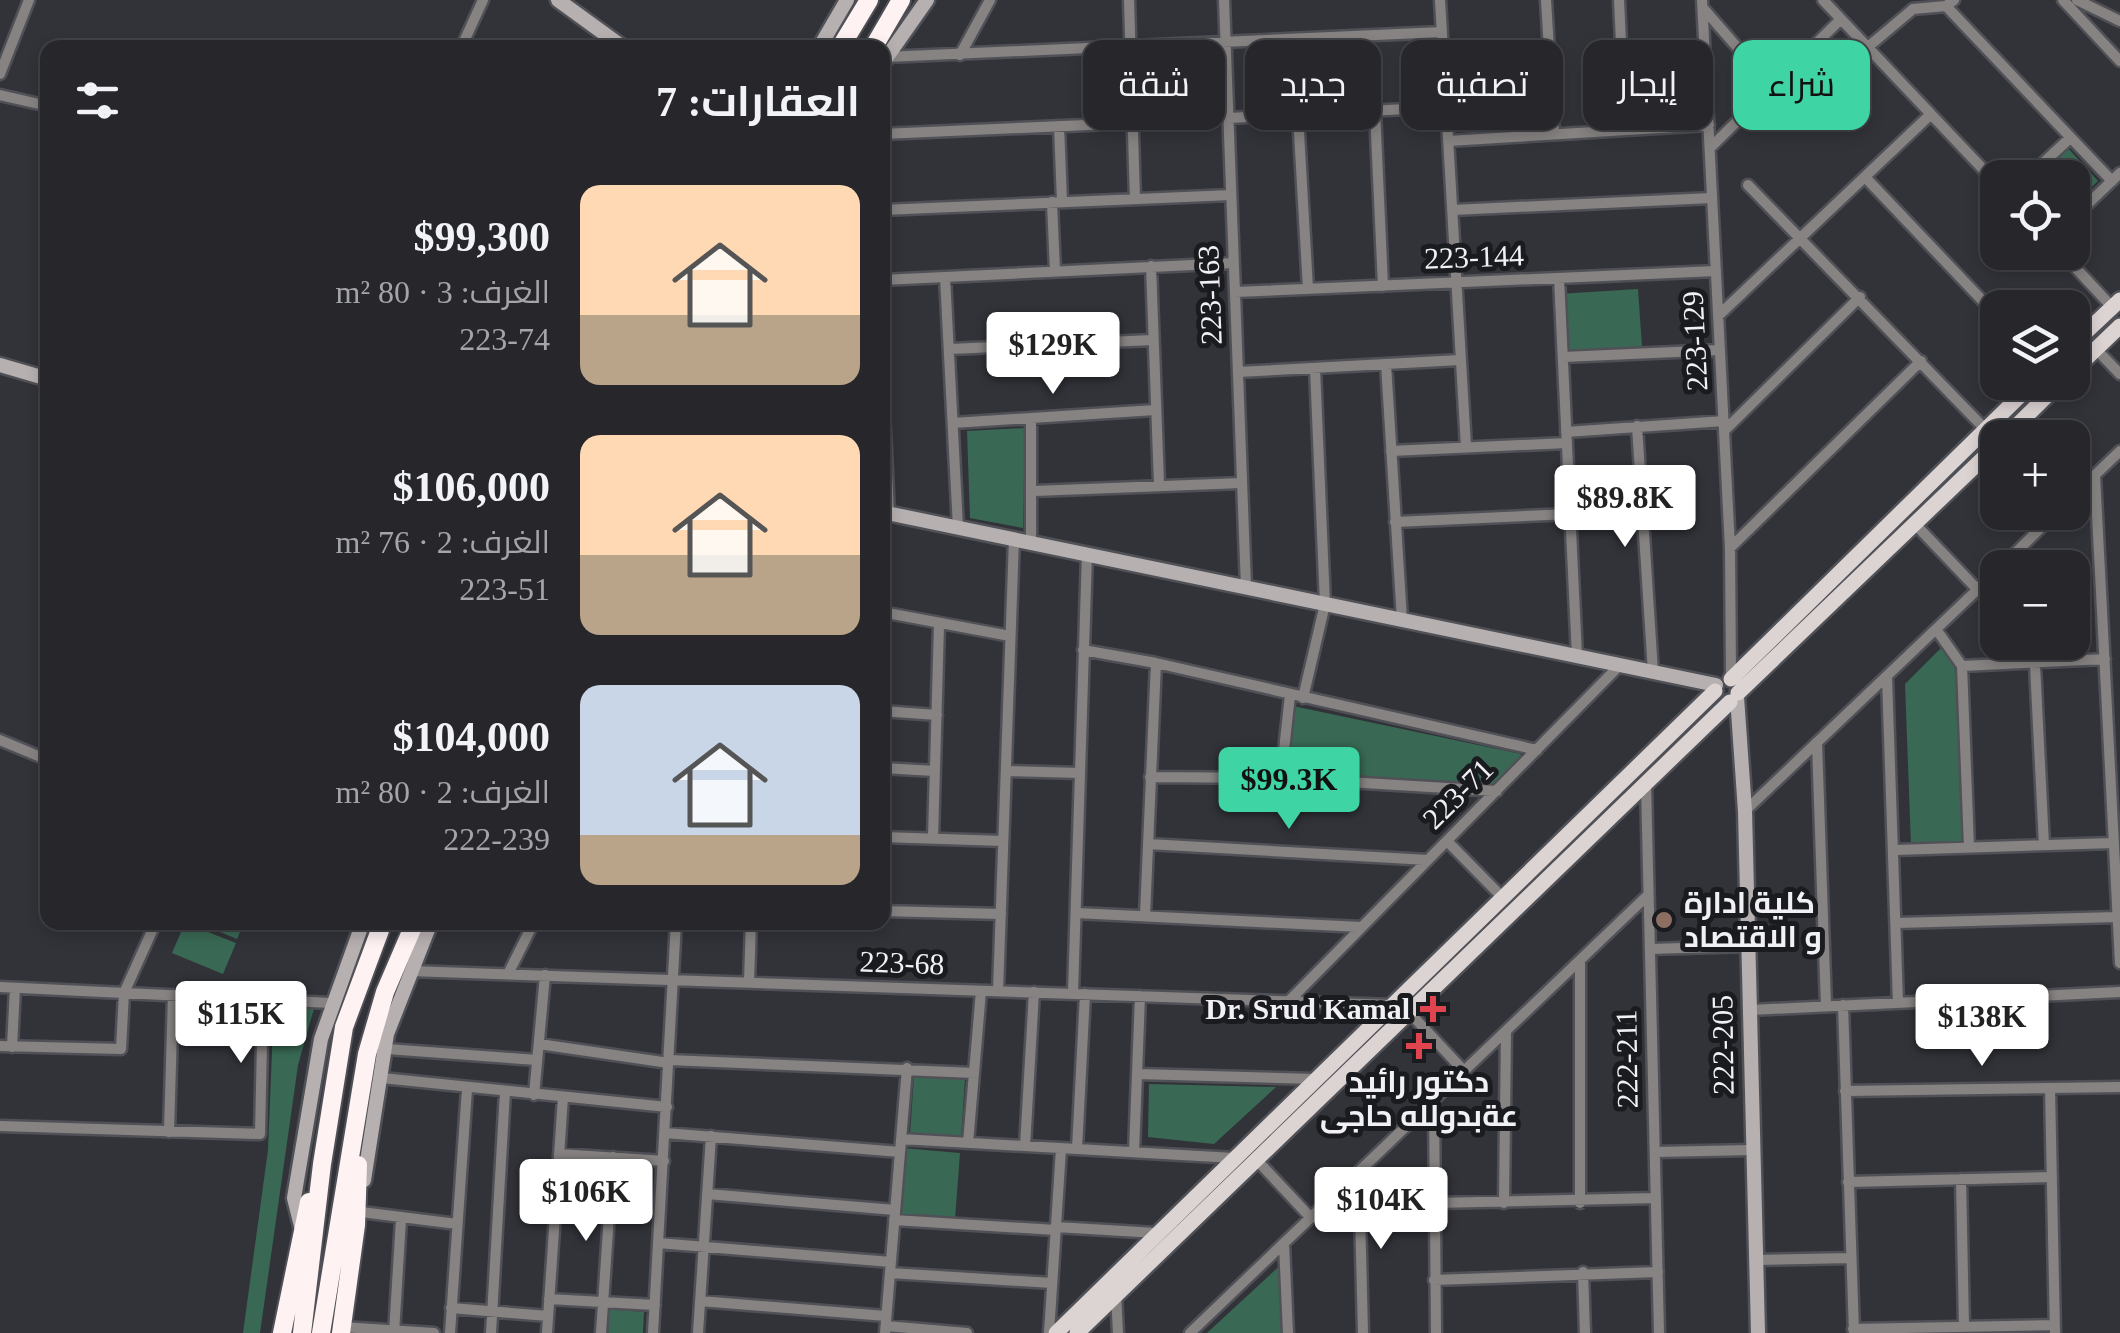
<!DOCTYPE html>
<html lang="ar">
<meta charset="utf-8">
<style>
body{margin:0;font-family:"Times New Roman",Cairo,serif;background:#323237;color:#f1f3f6;direction:rtl;height:100vh;display:flex;flex-direction:column;font-size:38px;white-space:nowrap}
*{box-sizing:border-box;margin:0}
p{font-size:32px;color:#a4a5a9}
.icon{flex:none;width:55px;height:55px;fill:none;stroke:currentColor;stroke-width:2;stroke-linecap:round;stroke-linejoin:round}
.map{position:relative;flex:1;overflow:hidden;direction:ltr}
.details{position:absolute;left:40px;top:40px;width:850px;height:890px;display:flex;flex-direction:column;background:#26262b;border-radius:20px;box-shadow:0 5px 15px #0003,0 0 0 2px #424347;direction:rtl}
.details>*{flex:none}
.guide{position:absolute;left:920px;top:40px;width:950px;height:90px;direction:rtl;display:flex;gap:20px}
.tools{position:absolute;left:1980px;top:160px;display:grid;gap:20px}
.tools a{display:grid;place-items:center;width:110px;height:110px;border-radius:20px;background:#26262b;box-shadow:0 5px 15px #0003,0 0 0 2px #424347;font-size:50px}
.price{position:absolute;translate:-50% -85px;padding:0 22px;border-radius:10px;background:#fff;color:#222;font-size:32px;line-height:65px;filter:drop-shadow(0 2px 5px #0008)}
.price::after{content:'';position:absolute;left:50%;top:60px;width:30px;height:22px;margin-left:-15px;background:inherit;clip-path:polygon(0 0,100% 0,50% 100%)}
.price.current{background:#3ed4a3;color:#111}
ul{padding:0;list-style:none}
li{display:flex;align-items:center;gap:30px;height:250px;padding:0 30px}
li span{display:grid;place-items:center;flex:none;width:280px;height:200px;border-radius:20px;color:#555}
li>.icon{margin-inline-start:auto}
span .icon{width:120px;height:120px;fill:#fffc;stroke-width:1}
li b{font-size:42px}
h2{display:flex;justify-content:space-between;align-items:center;height:120px;padding:0 30px;font-size:42px}
.chip{padding:0 35px;border-radius:20px;background:#26262b;box-shadow:0 5px 15px #0003,0 0 0 2px #424347;font-size:35px;line-height:90px}
.chip.current{background:#3ed4a3;color:#111}
.map>svg:first-child{display:block}
</style>
<div class="map">
<svg width="2120" height="1333" viewBox="0 0 2120 1333">
<rect width="100%" height="100%" fill="#323339"/>
<!-- green -->
<path fill="#396954" d="M2067 147 2098 181 2073 205 2072 178H2035Z
M1638 289 1642 347 1563 352 1559 294Z
M1025 428 1023 528 970 518 967 431Z
M1941 648 1959 673 1966 843 1911 845 1905 684Z
M1293 706 1521 754 1499 789 1287 776Z
M185 923 236 943 223 974 172 953Z
M198 923 244 922V923L237 939Z
M274 1004 315 1005 298 1065 260 1333H243L268 1150Z
M914 1076 965 1079 961 1138 910 1134Z
M1149 1084 1276 1087 1214 1144 1148 1137Z
M903 1148 960 1153 955 1219 898 1217Z
M1286 1260 1289 1333H1207Z
M609 1309 644 1312 643 1333H608Z"/>
<g fill="none" stroke-linecap="round" stroke-linejoin="round">
<defs>
<path id="street" d="M1129 0 1135 199
M1224 0 1246 587
M1440 0 1466 447
M1546 0 1554 133
M1619 0 1625 129
M1702 0 1730 548 1731 678
M1823 0 1998 185
M2063 0 2120 61
M2077 0 2120 21
M1946 6 2112 181
M1703 8 1771 86
M1868 47 1913 9 1946 6 1954 0
M461 48 483 0
M960 55 990 0
M886 57 1442 32
M0 74 29 0
M0 95 48 106
M1375 111 1383 286
M1298 115 1308 289
M1229 118 1446 107
M1059 126 1062 201
M882 134 1133 123
M1448 141 1709 125
M1710 148 1841 19
M1865 177 1998 317
M2027 178 2070 138
M1748 185 1986 430
M1052 202 1055 271
M882 210 1231 195
M1452 210 1712 198
M2072 219 2120 173
M2061 252 2112 307
M1151 266 1159 484
M945 277 958 528
M1559 278 1577 656
M882 280 1234 263
M1235 292 1716 271
M1718 316 1931 114
M950 349 1153 340
M2096 349 2120 374
M1563 357 1720 350
M1386 364 1402 620
M882 369 889 513
M1238 372 1460 360
M953 423 1155 410
M1637 426 1653 672
M1724 431 1860 297
M1566 432 1724 421
M1391 451 1567 443
M2095 475 2120 963
M1034 491 1242 483
M2072 497 2120 451
M1395 522 1570 514
M1914 523 1977 589
M1031 543V418
M1730 548 1921 361
M2000 568 2057 512
M882 612 1010 636
M1936 629 1962 666 1969 847
M1083 650 1156 663 1537 750
M2035 665 2044 845
M1962 666 2105 659
M1887 677 1898 1003
M1303 698 1325 604 1315 368
M882 711 937 715
M0 740 48 760
M1817 742 1826 1006
M882 768 935 771
M1006 771 1080 773
M1150 777 1281 778 1497 791
M1281 778 1290 695
M1646 784 1659 1333
M1745 811 1998 570
M882 837 1003 841
M933 838 939 625
M1447 841 1504 899
M1148 844 1428 860
M1895 850 2114 843
M882 911 1001 914
M1076 913 1361 927
M1145 915 1156 663
M1897 923 2118 917
M1650 949 1748 946
M410 971 1393 1005
M508 974 534 922
M749 982 751 922
M0 987 331 1003
M998 991 1014 539
M1073 993 1087 554
M1289 1001 1620 665
M1843 1005 1854 1333
M1750 1010 2120 992
M1408 1011 1464 1071
M539 1044 669 1063
M0 1046 121 1049 124 993 156 922
M12 1047 15 988
M387 1049 537 1060
M669 1060 974 1073
M1137 1074 1315 1079
M382 1078 667 1107
M2050 1088 2055 1333
M1845 1091 2120 1087
M534 1095 545 975
M1434 1100 1436 1333
M0 1126 260 1134 263 997
M169 1132 173 995
M665 1133 900 1152
M901 1139 1234 1158
M968 1143 981 991
M1025 1146 1034 992
M1077 1149 1085 994
M1134 1152 1140 996
M1655 1152 1753 1150
M559 1154 664 1161
M1255 1158 1311 1218
M1359 1172 1363 1333
M1961 1179 1964 1326
M1848 1182 2052 1177
M707 1194 895 1210
M1434 1203 1656 1198
M1504 1203 1506 1031
M1580 1203V960
M361 1212 457 1224
M894 1220 1056 1230
M1056 1227 1156 1233
M658 1243 891 1262
M1284 1244 1288 1333
M1756 1260 1851 1258
M1583 1272 1585 1333
M890 1273 1052 1283
M1434 1280 1658 1272
M1116 1294 1118 1333
M549 1299 655 1305
M700 1301 886 1316
M451 1308 548 1316
M886 1326 967 1333
M342 1327 434 1333
M1853 1329 2055 1325
M394 1333 401 1219
M450 1333 467 1089
M491 1333 505 1092
M547 1333 563 1097
M601 1333 613 1157
M653 1333 676 922
M698 1333 711 1136
M885 1333 907 1068
M1049 1333 1061 1149
M1190 1333 1648 895"/>
<path id="secondary" d="M558 0 624 48
M819 48 847 0
M882 64 927 0
M0 365 48 379
M882 512 1716 685
M1737 697 1745 811 1758 1333
M364 1180 387 1034 431 922
M301 1226 294 1198 321 1039 363 922"/>
<path id="primary" d="M2072 345 2120 300
M2072 372 2120 326
M2004 438 2061 382
M1731 679 2034 382
M1738 693 1998 444
M1056 1333 1715 691
M1077 1333 1730 702"/>
<path id="highway" d="M840 48 869 0
M873 48 901 0
M282 1333 309 1202
M302 1333 322 1164 344 1027 383 922
M321 1333 367 1054 385 992 415 922
M341 1333 356 1225 358 1165"/>
</defs>
<!-- street casing -->
<use href="#street" stroke="#505157" stroke-width="15"/>
<!-- secondary casing -->
<use href="#secondary" stroke="#505157" stroke-width="19"/>
<!-- primary casing -->
<use href="#primary" stroke="#505157" stroke-width="20"/>
<!-- highway casing -->
<use href="#highway" stroke="#505157" stroke-width="22"/>
<!-- street -->
<use href="#street" stroke="#878383" stroke-width="10"/>
<!-- secondary -->
<use href="#secondary" stroke="#b7b0b0" stroke-width="14"/>
<!-- primary -->
<use href="#primary" stroke="#dcd3d3" stroke-width="15"/>
<!-- highway -->
<use href="#highway" stroke="#fef2f3" stroke-width="18"/>
</g>
<!-- markers -->
<circle fill="#8d6e63" stroke="#1a1b1e" stroke-width="4" cx="1664" cy="920" r="10"/>
<g fill="#e0444e" stroke="#1a1b1e" stroke-width="4">
<path d="M1428 994h10v10h10v10h-10v10h-10v-10h-10v-10h10z"/>
<path d="M1414 1031h10v10h10v10h-10v10h-10v-10h-10v-10h10z"/>
</g>
<g text-anchor="middle" stroke-width="10" stroke-linejoin="round" paint-order="stroke">
<!-- street labels -->
<g font-size="30" fill="#f0f0f5" stroke="#1a1b1e">
<text transform="translate(1474 257) rotate(-2)" y="10">223-144</text>
<text transform="translate(1210 295) rotate(-92)" y="10">223-163</text>
<text transform="translate(1695 341) rotate(-93)" y="10">223-129</text>
<text transform="translate(1458 794) rotate(-45)" y="10">223-71</text>
<text transform="translate(902 963) rotate(2)" y="10">223-68</text>
<text transform="translate(1723 1045) rotate(-91)" y="10">222-205</text>
<text transform="translate(1627 1059) rotate(-91)" y="10">222-211</text>
</g>
<!-- poi labels -->
<g font-size="30" font-weight="bold" fill="#f0f0f5" stroke="#1a1b1e" text-anchor="start">
<text x="1684" y="913">كلية ادارة<tspan x="1684" dy="34">و الاقتصاد</tspan></text>
<text x="1410" y="1019" text-anchor="end">Dr. Srud Kamal</text>
<text x="1419" y="1092" text-anchor="middle">دكتور رائيد<tspan x="1419" dy="34">عةبدولله حاجى</tspan></text>
</g>
</g>
</svg>
<div class="tools">
<a><svg class="icon" aria-label="locate" viewBox="0 0 24 24"><circle cx="12" cy="12" r="6"/><path d="M12 2v4M12 18v4M2 12h4M18 12h4"/></svg></a>
<a><svg class="icon" aria-label="layers" viewBox="0 0 24 24"><path d="M12 4l9 5-9 5-9-5zM3 14l9 5 9-5"/></svg></a>
<a>+</a>
<a>−</a>
</div>
<b class="price" style="left:1053px;top:397px">$129K</b>
<b class="price" style="left:1625px;top:550px">$89.8K</b>
<b class="price current" style="left:1289px;top:832px">$99.3K</b>
<b class="price" style="left:241px;top:1066px">$115K</b>
<b class="price" style="left:1982px;top:1069px">$138K</b>
<b class="price" style="left:586px;top:1244px">$106K</b>
<b class="price" style="left:1381px;top:1252px">$104K</b>
<div class="guide">
<a class="chip current">شراء</a>
<a class="chip">إيجار</a>
<a class="chip">تصفية</a>
<a class="chip">جديد</a>
<a class="chip">شقة</a>
</div>
<section class="details">
<h2>العقارات: 7<svg class="icon" aria-label="filters" viewBox="0 0 24 24"><path d="M4 7h16M4 17h16"/><circle cx="9" cy="7" r="2"/><circle cx="15" cy="17" r="2"/></svg></h2>
<ul>
<li><span style="background:linear-gradient(#ffd9b3 65%,#b9a48a 0)"><svg class="icon" aria-label="home" viewBox="0 0 24 24"><path d="M3 11l9-7 9 7M6 9v11h12V9"/></svg></span><div><b>$99,300</b><p>الغرف: 3 · 80 m²</p><p>223-74</p></div></li>
<li><span style="background:linear-gradient(#ffd9b3 60%,#b9a48a 0)"><svg class="icon" aria-label="home" viewBox="0 0 24 24"><path d="M3 11l9-7 9 7M6 9v11h12V9"/></svg></span><div><b>$106,000</b><p>الغرف: 2 · 76 m²</p><p>223-51</p></div></li>
<li><span style="background:linear-gradient(#c9d6e8 75%,#b9a48a 0)"><svg class="icon" aria-label="home" viewBox="0 0 24 24"><path d="M3 11l9-7 9 7M6 9v11h12V9"/></svg></span><div><b>$104,000</b><p>الغرف: 2 · 80 m²</p><p>222-239</p></div></li>
</ul>
</section>
</div>
